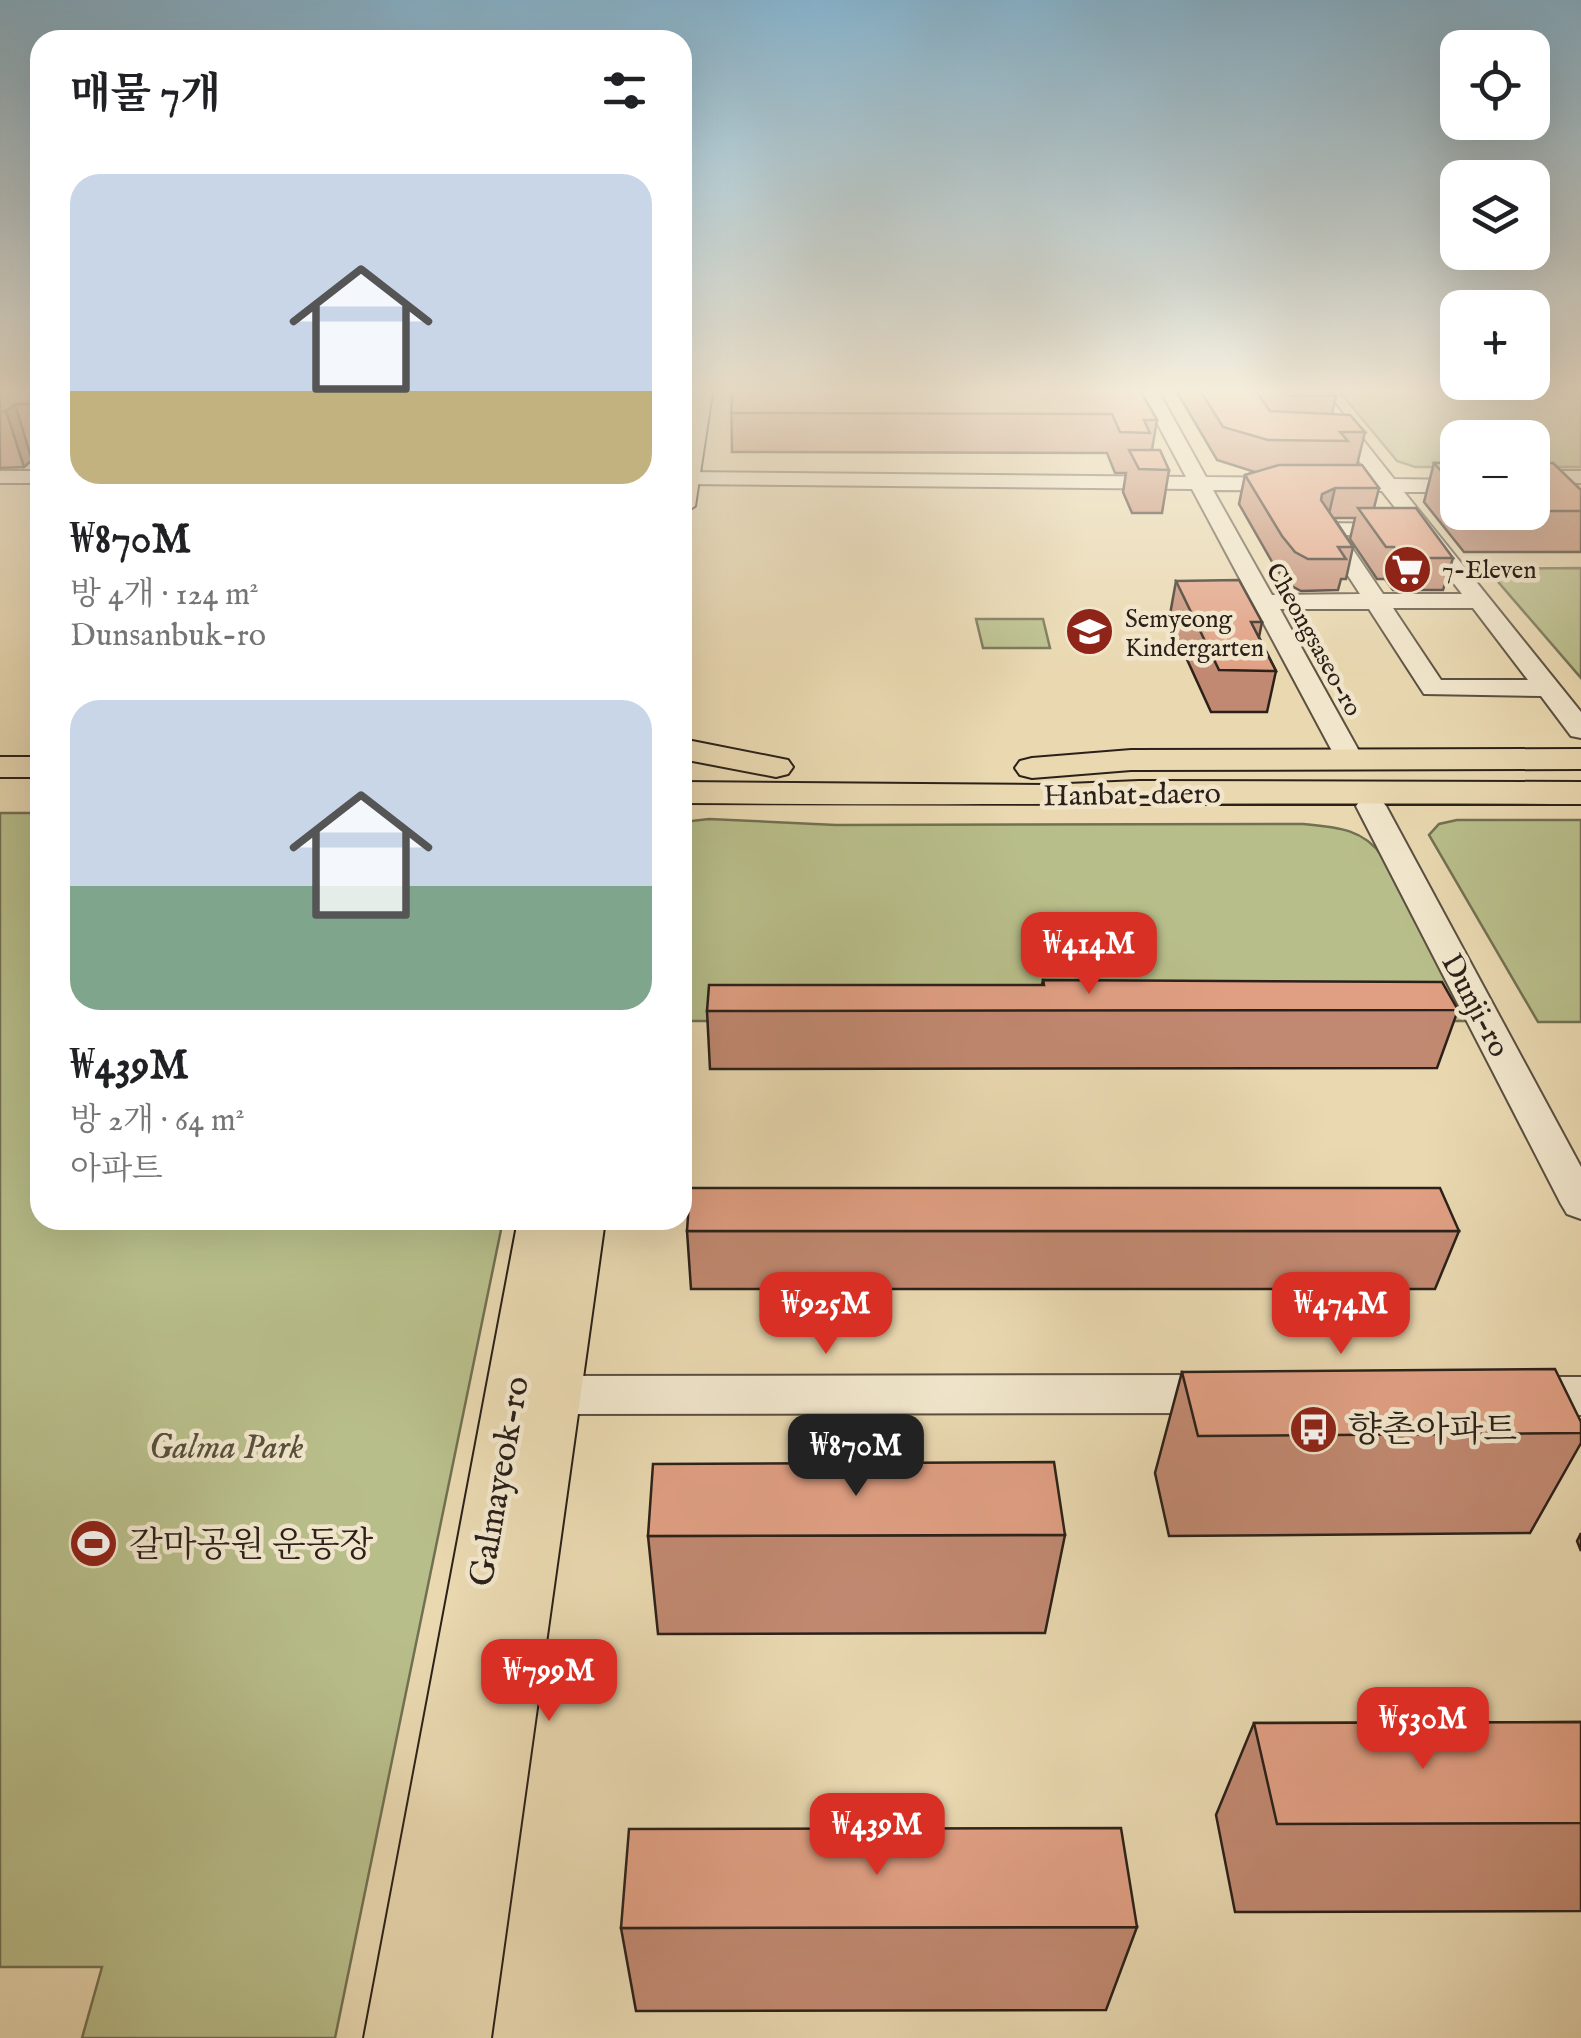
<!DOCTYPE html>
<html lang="ko">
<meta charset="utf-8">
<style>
body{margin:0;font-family:"IM FELL English","Noto Serif KR",serif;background:#f6f6f6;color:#202124;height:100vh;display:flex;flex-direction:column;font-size:38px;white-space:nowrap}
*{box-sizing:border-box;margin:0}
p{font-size:32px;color:#757577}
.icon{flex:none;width:55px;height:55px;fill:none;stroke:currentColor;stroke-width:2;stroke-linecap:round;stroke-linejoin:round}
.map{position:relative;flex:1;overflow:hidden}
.details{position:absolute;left:30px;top:30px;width:662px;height:1200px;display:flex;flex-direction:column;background:#fff;border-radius:30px;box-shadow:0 10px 40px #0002}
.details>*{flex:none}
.controls{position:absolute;left:1440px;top:30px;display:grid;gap:20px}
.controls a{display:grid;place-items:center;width:110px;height:110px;border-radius:20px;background:#fff;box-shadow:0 10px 40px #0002;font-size:50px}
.price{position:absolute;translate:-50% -85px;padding:0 22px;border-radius:20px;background:#d93025;color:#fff;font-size:32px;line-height:65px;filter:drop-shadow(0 2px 5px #0008)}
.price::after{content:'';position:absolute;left:50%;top:60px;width:30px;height:22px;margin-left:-15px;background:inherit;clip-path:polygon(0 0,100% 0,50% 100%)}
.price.selected{background:#222;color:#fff}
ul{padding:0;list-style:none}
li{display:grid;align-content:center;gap:20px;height:530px;padding:0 40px}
li span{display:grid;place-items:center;height:310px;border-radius:30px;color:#555}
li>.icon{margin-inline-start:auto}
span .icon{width:180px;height:180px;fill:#fffc;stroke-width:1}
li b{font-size:42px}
h2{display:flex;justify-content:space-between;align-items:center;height:120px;padding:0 40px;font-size:42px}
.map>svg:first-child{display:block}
</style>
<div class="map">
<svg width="1581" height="2038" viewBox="0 0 1581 2038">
<rect width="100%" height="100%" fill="#e9d8b0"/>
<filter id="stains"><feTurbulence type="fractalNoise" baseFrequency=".002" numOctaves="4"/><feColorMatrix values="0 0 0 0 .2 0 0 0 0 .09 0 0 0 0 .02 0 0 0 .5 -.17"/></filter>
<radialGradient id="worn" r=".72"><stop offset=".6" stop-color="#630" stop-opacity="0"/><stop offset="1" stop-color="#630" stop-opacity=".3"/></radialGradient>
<!-- green -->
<path fill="#b8be8a" stroke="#727052" stroke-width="2.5" d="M1336 387H1581V467H1533L1532 438H1458L1457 467H1415L1397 461Z
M1581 568V678L1487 569Z
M976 619H1043L1050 648H983Z
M0 813H40V1220H503L335 2038H82L102 1967H0Z
M709 819 836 825 1303 824C1334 827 1363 828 1382 856L1468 1021H683L682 822Z
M1457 820H1581V1022H1538L1429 835 1439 824Z"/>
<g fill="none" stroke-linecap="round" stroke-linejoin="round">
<defs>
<path id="minor" d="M1138 387H1156L1206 477 1373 479 1302 387H1321L1394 479 1458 480V492H1404L1581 712V738L1571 736 1541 696 1424 694 1369 609H1280L1364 760 1360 766H1340L1192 489 682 484V472L1186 477ZM1213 490 1382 491 1408 524 1320 523 1317 528 1360 594 1272 595ZM1412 529 1462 594H1383L1343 535 1401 536ZM1393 608H1473L1528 680H1441Z
M0 471H40V483H0Z
M1532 471H1581V483H1532Z
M1371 797 1381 800 1386 806 1581 1167V1219L1567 1214 1561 1204 1356 806 1361 800Z
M1220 1375 1236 1381 1243 1394 1236 1407 1220 1413 551 1414 535 1408 528 1395 535 1382 551 1376Z
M1522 1377H1581V1415H1522L1506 1409 1499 1396 1506 1383Z"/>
<path id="major" d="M691 387H713L695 506 682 514V434Z
M682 739 788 760 793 767 788 774 776 777 682 759Z
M1581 749V769L1131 770 1032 778 1020 775 1015 768 1020 761 1032 758 1131 750Z
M0 757H40V777H0Z
M1139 781 1581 782V804C1281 802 982 806 682 803V782L1044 785Z
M518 1220H605L491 2038H364Z"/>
</defs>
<!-- minor casing -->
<use href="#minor" stroke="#5a4f40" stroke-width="4"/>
<!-- major casing -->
<use href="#major" stroke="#2b211a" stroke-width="4"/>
<!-- minor -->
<use href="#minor" fill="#f1e6cc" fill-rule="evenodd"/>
<!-- major -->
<use href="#major" fill="#e9d8b0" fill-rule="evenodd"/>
</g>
<!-- wall -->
<path fill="#c18971" stroke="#2b211a" stroke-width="2.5" d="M0 387H40V460H32L24 467 0 468Z
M731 387H1138L1157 420 1152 450 1169 470 1162 513H1132L1123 492 1126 473H1115L1107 453 732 452Z
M1174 387H1329L1336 396 1332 414 1365 432 1357 465 1379 488 1374 508 1453 558 1443 590H1393L1385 579H1377L1350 539 1355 518H1334L1353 547 1346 579H1341L1338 590 1301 591 1288 584 1275 567 1239 504 1245 475 1255 472 1217 460Z
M1434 463H1458V512H1532V463L1581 490V552H1464L1424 502Z
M1176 581 1262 622 1259 637 1276 671 1267 712H1211L1169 620Z
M1043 980 1458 1010 1437 1068 710 1069 707 1011 1042 985Z
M687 1231H1459L1435 1289H691Z
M1182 1372 1581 1422V1443L1530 1533 1169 1536 1155 1473Z
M1581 1533V1551L1577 1541Z
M1065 1535 1045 1633 658 1634 648 1536Z
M1581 1722V1911L1235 1912 1216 1815 1254 1723Z
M1137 1927 1106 2010 636 2011 621 1928Z"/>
<!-- shaded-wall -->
<path fill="#9d6f5c" stroke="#2b211a" stroke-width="2.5" d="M15 404 32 460 24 467 6 411Z
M1335 488 1328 518 1315 525 1322 494Z"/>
<!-- building -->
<path fill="#e09f83" stroke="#2b211a" stroke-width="2.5" d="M0 387H40V404H15L6 411 0 412Z
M734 387H1138L1157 420H1144L1150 433 1120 432 1112 414 731 413Z
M1198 387H1253L1270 411 1350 415 1365 432H1340L1348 441 1268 440 1223 427Z
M1282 387H1329L1336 396H1288Z
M1129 450H1160L1169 470 1139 469Z
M1434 463H1458V490Z
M1532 463H1553L1581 490V511H1532Z
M1279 465H1362L1379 488H1335L1322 494 1321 500 1353 547H1338L1346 559H1308L1295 552 1282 536 1245 475Z
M1358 508H1416L1453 558H1401L1394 547H1386Z
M1239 580 1262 622H1251L1276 671 1219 670 1176 581Z
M1043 980 1442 982 1458 1010 707 1011 709 985H1044Z
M690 1188H1440L1459 1231H687Z
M1555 1369 1581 1422V1433L1198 1436 1182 1372Z
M1054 1462 1065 1535 648 1536 653 1464Z
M1581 1722V1823L1277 1824 1254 1723Z
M1121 1828 1137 1927 621 1928 629 1829Z"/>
<!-- sky -->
<linearGradient id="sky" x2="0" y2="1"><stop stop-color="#87b6d1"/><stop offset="0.58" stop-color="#f5eddb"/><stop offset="1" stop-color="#f5eddb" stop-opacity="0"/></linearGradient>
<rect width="1581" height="673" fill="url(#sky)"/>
<!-- icons -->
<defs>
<symbol id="supermarket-disc" viewBox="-11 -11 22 22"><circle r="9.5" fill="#8f2418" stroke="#f1e6cc"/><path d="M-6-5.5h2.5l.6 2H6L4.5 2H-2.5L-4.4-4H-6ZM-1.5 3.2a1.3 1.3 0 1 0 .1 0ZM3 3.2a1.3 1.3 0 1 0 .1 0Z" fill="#fff"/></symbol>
<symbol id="school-disc" viewBox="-11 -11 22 22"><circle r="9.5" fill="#8f2418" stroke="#f1e6cc"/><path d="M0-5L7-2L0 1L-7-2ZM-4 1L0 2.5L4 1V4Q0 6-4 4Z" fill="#fff"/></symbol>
<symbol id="bus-disc" viewBox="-11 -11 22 22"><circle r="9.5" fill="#8f2418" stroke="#f1e6cc"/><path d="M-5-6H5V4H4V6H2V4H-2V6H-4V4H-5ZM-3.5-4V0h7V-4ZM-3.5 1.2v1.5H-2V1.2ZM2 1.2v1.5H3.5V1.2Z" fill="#fff"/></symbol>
<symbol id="stadium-disc" viewBox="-11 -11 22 22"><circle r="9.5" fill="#8f2418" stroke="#f1e6cc"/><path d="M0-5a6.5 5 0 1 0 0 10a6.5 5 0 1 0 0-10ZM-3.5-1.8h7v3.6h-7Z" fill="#fff"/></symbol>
</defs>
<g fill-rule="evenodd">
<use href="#supermarket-disc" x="1380" y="542" width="55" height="55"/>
<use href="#school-disc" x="1062" y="604" width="55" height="55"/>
<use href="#bus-disc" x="1286" y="1402" width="55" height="55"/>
<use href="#stadium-disc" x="66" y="1516" width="55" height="55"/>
</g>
<g text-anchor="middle" stroke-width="9" stroke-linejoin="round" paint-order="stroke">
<!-- far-poi labels -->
<g font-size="25" fill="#2b211a" stroke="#f1e6cc" text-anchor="start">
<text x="1442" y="578">7-Eleven</text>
<text x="1125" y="627">Semyeong<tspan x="1125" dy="29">Kindergarten</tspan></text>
</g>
<!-- far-street labels -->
<g font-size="25" fill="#2b211a" stroke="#f1e6cc">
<text transform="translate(1315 639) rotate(61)" y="9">Cheongsaseo-ro</text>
</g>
<!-- street labels -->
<g font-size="30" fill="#2b211a" stroke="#f1e6cc">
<text transform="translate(1132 794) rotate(-1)" y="10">Hanbat-daero</text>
<text transform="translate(1476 1005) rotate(62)" y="10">Dunji-ro</text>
</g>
<!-- near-poi labels -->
<g font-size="35" fill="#2b211a" stroke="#f1e6cc" text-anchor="start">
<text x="1348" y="1441">향촌아파트</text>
<text x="129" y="1556">갈마공원 운동장</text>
</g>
<!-- near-park labels -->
<g font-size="35" font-style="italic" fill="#55503c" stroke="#f1e6cc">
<text x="226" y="1458">Galma Park</text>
</g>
<!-- near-street labels -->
<g font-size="35" fill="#2b211a" stroke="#f1e6cc">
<text transform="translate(498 1481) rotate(-80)" y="12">Galmayeok-ro</text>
</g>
</g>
<rect width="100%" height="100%" filter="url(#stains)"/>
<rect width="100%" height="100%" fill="url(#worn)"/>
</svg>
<div class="controls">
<a><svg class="icon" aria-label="locate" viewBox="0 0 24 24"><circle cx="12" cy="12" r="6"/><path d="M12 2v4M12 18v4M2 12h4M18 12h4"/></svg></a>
<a><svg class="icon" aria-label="layers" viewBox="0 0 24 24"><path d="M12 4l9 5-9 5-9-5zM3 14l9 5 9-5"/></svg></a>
<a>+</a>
<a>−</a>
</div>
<b class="price" style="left:1089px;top:997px">₩414M</b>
<b class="price" style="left:826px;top:1357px">₩925M</b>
<b class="price" style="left:1341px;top:1357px">₩474M</b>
<b class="price selected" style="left:856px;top:1499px">₩870M</b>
<b class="price" style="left:549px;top:1724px">₩799M</b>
<b class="price" style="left:1423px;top:1772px">₩530M</b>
<b class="price" style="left:877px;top:1878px">₩439M</b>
<section class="details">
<h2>매물 7개<svg class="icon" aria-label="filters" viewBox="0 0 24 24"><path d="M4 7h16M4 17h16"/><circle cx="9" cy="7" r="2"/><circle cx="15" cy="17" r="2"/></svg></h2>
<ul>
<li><span style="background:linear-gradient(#c9d6e8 70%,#c2b280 0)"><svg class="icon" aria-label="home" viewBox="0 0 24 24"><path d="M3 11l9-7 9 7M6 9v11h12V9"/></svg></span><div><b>₩870M</b><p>방 4개 · 124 m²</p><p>Dunsanbuk-ro</p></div></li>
<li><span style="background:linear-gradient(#c9d6e8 60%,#7fa58c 0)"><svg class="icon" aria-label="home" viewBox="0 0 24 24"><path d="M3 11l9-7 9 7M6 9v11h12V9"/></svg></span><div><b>₩439M</b><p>방 2개 · 64 m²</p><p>아파트</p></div></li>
</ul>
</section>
</div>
